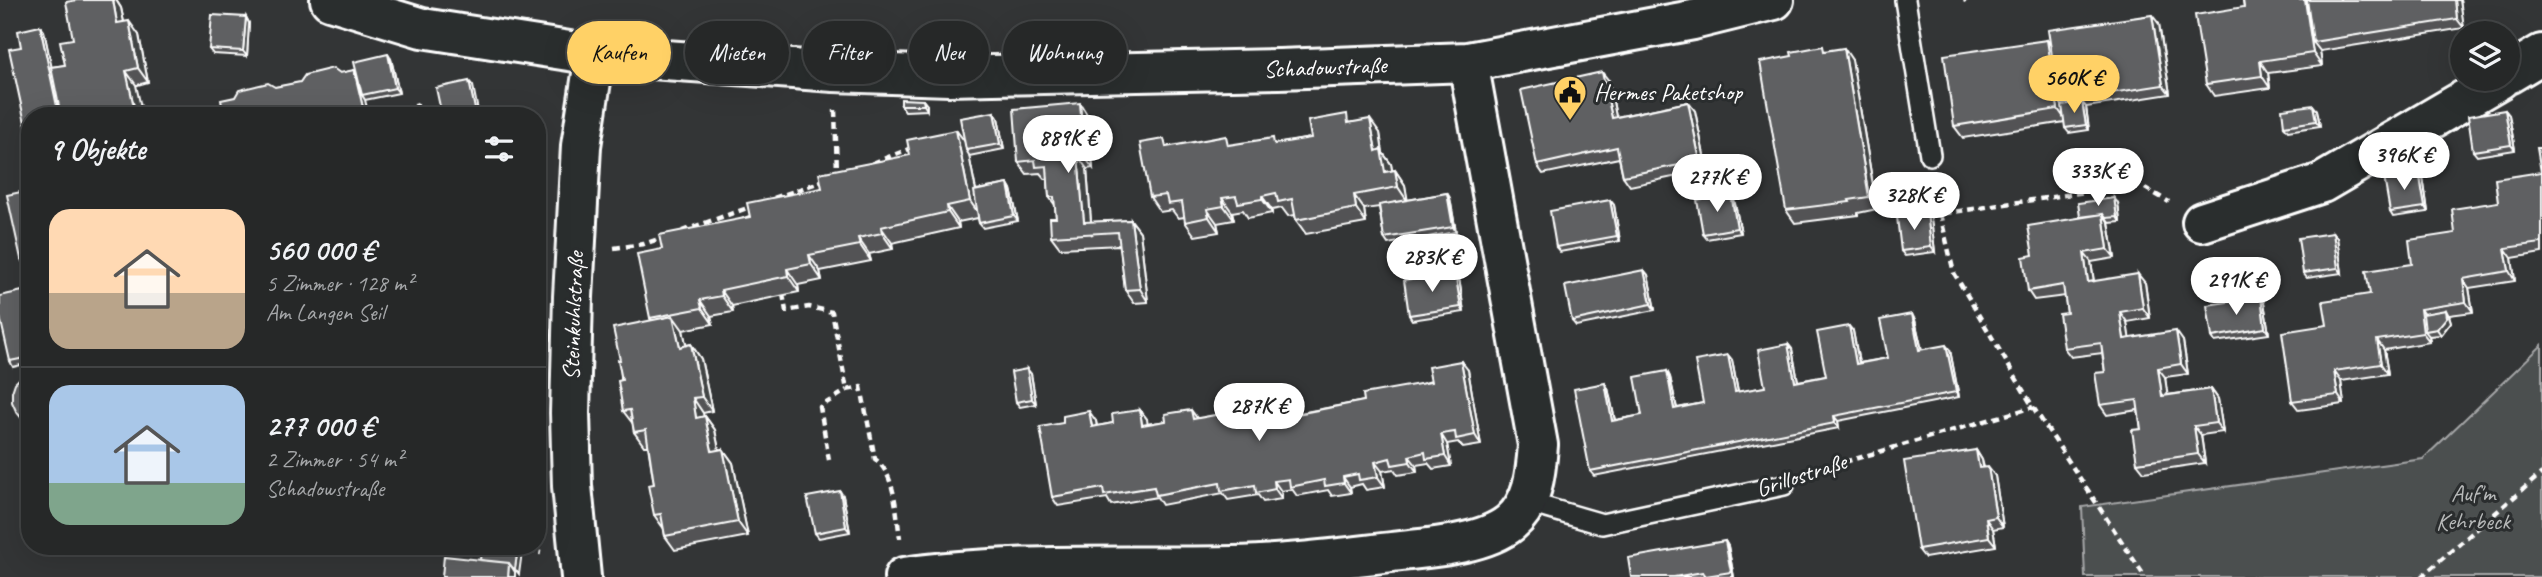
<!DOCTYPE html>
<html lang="de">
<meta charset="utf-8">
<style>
body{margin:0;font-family:Caveat,sans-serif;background:#2e3030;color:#f1f3f6;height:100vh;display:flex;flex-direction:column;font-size:26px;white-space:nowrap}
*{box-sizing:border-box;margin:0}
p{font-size:23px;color:#a4a6a8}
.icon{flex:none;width:38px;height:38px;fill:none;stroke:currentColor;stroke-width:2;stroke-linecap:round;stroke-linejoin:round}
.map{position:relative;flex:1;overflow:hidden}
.drawer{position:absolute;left:21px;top:107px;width:525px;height:448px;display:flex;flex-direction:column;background:#262828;border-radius:28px;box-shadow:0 7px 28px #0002,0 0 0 2px #424445}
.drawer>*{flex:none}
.hud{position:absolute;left:567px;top:21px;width:665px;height:63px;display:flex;gap:14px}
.tools{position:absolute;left:2450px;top:21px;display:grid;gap:14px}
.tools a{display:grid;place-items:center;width:70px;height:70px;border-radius:50%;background:#262828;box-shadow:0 7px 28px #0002,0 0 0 2px #424445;font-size:35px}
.price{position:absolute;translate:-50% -60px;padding:0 16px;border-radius:24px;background:#fff;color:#222;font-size:23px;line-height:46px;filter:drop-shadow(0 2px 4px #0008)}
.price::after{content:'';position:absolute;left:50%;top:42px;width:21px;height:16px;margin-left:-10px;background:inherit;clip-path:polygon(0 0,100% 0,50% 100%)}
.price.selected{background:#ffd166;color:#111}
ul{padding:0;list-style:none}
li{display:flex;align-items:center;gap:21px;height:175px;padding:0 28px}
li+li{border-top:2px solid #424445}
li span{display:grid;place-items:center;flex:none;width:196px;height:140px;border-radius:21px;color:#555}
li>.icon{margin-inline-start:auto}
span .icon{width:84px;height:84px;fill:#fffc;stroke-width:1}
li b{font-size:30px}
h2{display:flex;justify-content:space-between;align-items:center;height:84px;padding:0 28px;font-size:30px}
.tag{padding:0 24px;border-radius:32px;background:#262828;box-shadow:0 7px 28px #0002,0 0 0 2px #424445;font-size:24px;line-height:63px}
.tag.selected{background:#ffd166;color:#111}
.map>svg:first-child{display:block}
</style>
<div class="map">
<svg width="2542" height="577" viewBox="0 0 2542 577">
<rect width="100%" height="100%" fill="#333536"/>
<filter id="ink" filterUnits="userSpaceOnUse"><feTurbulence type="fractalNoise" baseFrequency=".0143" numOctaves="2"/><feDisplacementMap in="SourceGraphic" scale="14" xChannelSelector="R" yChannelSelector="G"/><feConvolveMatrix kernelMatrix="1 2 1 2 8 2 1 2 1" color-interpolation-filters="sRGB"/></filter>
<g filter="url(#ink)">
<!-- green -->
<path fill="#4c4f50" stroke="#a6a7a8" stroke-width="2" d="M2542 345V577H2085L2082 507 2423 459Z"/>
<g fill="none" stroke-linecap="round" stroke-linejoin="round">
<defs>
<path id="lane" d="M1905 0 1930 155
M1526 502 1602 524 1784 485"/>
<path id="street" d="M330 0 422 28 595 55 834 72 949 76 1279 69 1468 62 1693 20 1774 0
M2508 74 2542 54
M2202 222 2322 183 2500 79
M581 577 572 486 570 413 573 297 581 146 595 55
M904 577C1013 562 1123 568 1233 566 1286 565 1339 558 1392 552 1426 548 1483 545 1510 523 1533 504 1536 473 1538 445L1468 62"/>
</defs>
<!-- lane casing -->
<use href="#lane" stroke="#fff" stroke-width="24"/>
<!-- street casing -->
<use href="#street" stroke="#fff" stroke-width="44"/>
<!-- path -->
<path stroke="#fff" stroke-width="4.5" stroke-dasharray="7 5" stroke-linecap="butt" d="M1965 0 1966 2
M835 110 837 172
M408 116 418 103
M873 163 914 147
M1934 183 1940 214 2138 184 2169 202
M774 198 826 180
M1940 214 1954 273 2033 407 2145 577
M682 231 753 206
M614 248 644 244 664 237
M783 294 786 311 809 307 832 312 847 390 861 387 875 459C896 475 896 513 900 538
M829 460 820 407 847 390
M1810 472 2033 407
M504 546 541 553
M2421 577 2542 473"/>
<!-- lane -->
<use href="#lane" stroke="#2a2d2e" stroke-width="19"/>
<!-- street -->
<use href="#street" stroke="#2a2d2e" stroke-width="38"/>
</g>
<!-- wall -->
<path fill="#525354" stroke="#fff" stroke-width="2" d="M77 0H116L121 8 124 22 139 35 148 82 30 116 21 47 40 26 44 31 51 67 65 65 73 39Z
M2243 0H2460L2464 28 2320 51 2322 66 2268 73 2270 88 2214 96 2206 84 2244 7Z
M246 17 249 23 247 56 213 54 209 49Z
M2159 24 2170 94 2086 107 2089 130 2069 133 2065 128V122L1963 138 1954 126 2047 40 2050 43Z
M1826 51 1852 60 1877 209 1858 213V215L1795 223 1786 210Z
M391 59 399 93 365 100 275 87 357 75Z
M1609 81 1616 117 1688 102 1695 111 1707 170 1630 186 1623 176 1619 158 1543 174 1537 165Z
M923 100 927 105V110L905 111 901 105Z
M2317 110 2320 126 2288 131 2284 126Z
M2505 110 2509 115 2515 150 2477 156 2473 151Z
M994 112 998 118 1004 149 969 156 976 190 1008 184 1011 189 1018 221 983 228 979 223 978 218 958 222 959 228 892 243 893 249 869 254 871 261 820 271 822 280 798 285 799 292 732 306 733 312 711 316 713 324 683 330 686 345 691 344 701 359 712 411 703 413V416H705L715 430 719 450 723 449 733 463 748 536 675 550 665 536 664 529 654 515V484L648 446H644L634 432 633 424 623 411 620 360 651 320 650 318 662 249 910 155 956 130 964 141Z
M1088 116 1093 168 1087 169 1091 222 1131 220 1140 232 1148 302 1134 303 1125 290 1120 245 1060 248 1051 236 1056 218 1055 205 1049 197 1048 179H1045L1040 173 1027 174 1018 162Z
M1352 122 1380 133 1383 153 1391 164 1392 171 1395 170 1405 185 1407 200 1447 193 1450 198 1456 232 1388 244 1384 238 1379 207 1364 209 1366 223 1306 234 1296 220 1295 215 1288 216 1282 208 1272 210V213L1248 218 1243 210 1232 212 1234 220 1217 223 1219 232 1195 236 1185 222V217L1178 218 1172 210 1160 212 1150 197 1169 146 1277 144 1311 138Z
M2542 148V253L2512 258 2515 281 2469 288 2473 312 2449 315 2451 322 2441 335 2429 336 2430 342 2384 350 2388 374 2341 381 2344 404 2299 410 2292 401 2327 325 2541 172Z
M2423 177 2428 212 2393 217 2390 212Z
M30 190V263L24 265 21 259Z
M1731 194 1734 199 1741 233 1707 239 1703 234Z
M1610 200 1614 205 1620 241 1560 252 1556 247Z
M2118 203 2120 222 2109 223 2115 258 2091 262 2094 281 2145 283 2150 318 2127 322 2129 338 2183 341 2188 374 2165 377 2167 395 2211 389 2218 399 2223 432 2201 435 2205 463 2144 472 2137 463 2141 429 2138 410 2107 415 2100 405 2105 372 2102 353 2071 357 2064 348 2067 313 2065 296 2034 300 2028 291 2080 217Z
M1931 219 1935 252 1905 256 1901 251Z
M2333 233 2337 238 2342 273 2307 278 2303 273Z
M1644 270 1648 275 1655 310 1576 326 1572 321Z
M1459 278 1464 312 1412 320 1409 315Z
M30 294V369L29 363 13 367 10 361Z
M2264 302 2269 334 2215 342 2212 337Z
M1915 320 1922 350H1950L1959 397 1838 421 1839 428 1594 476 1590 471 1608 388 1615 420 1642 415 1667 371 1670 377 1677 408 1703 403 1728 355 1732 360 1738 392 1765 387 1788 344 1792 349 1798 381 1826 376 1853 331 1859 363 1888 358Z
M1027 369 1031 374 1036 404 1020 407 1016 402Z
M1468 370 1481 445 1463 448 1458 442 1447 444 1451 466 1433 469 1428 463 1416 465 1417 472 1398 475 1394 469 1382 471 1385 487 1366 490 1362 484 1350 487 1351 493 1332 496 1328 490 1297 496 1292 489 1281 491 1282 499 1263 502 1258 495 1228 500 1223 493 1162 505 1157 497 1111 505 1107 498 1058 506 1052 497 1063 423 1096 421 1097 426 1113 423 1140 410 1147 419V424L1166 421 1191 410 1197 418H1230L1295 407 1300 413 1364 401Z
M30 373V429L16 411Z
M1976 450 1982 460 1984 467 1995 476 2003 527 1993 529 1996 546 1925 558 1918 549Z
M843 496 850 532 819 538 815 533Z
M1725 541 1728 546 1734 577H1631Z"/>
<!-- shaded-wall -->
<path fill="#424445" stroke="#fff" stroke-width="2" d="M113 0H116L121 8 127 37 117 23Z
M2305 0H2312L2313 42 2320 51 2322 66 2313 53Z
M2455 0H2460L2464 28 2457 19Z
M2152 15 2159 24 2170 94 2163 85Z
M246 17 249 23 247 56 243 51Z
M129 21 139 35 148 82 138 68Z
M40 26 44 31 62 116H59Z
M2047 40 2056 52 2059 101 2065 110 2067 122 2058 109Z
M1844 48 1852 60 1877 209 1869 197Z
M388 54 391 59 399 93 395 88Z
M2260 61 2268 73 2270 88 2262 76Z
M354 70 360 79 362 95 365 100 369 116H365Z
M126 71 136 85 143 116H136Z
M1602 72 1609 81 1618 127 1612 118Z
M469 81 473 86 479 116 476 114Z
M923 100 927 105V110L924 105Z
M1688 102 1695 111 1707 170 1700 161Z
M2082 102 2086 107 2089 130 2086 125Z
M1080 103 1088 116 1093 168 1084 156Z
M2313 105 2317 110 2320 126 2316 121Z
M2505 110 2509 115 2515 150 2511 145Z
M994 112 998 118 1004 149 1000 144Z
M1370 119 1380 133 1383 153 1391 164 1395 186 1385 172 1376 151Z
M956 130 968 146 966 150 969 155 981 217 970 201Z
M1078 156 1087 169 1092 235 1084 222Z
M1395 170 1405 185 1408 202 1398 187Z
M2419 172 2423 177 2428 212 2425 207Z
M1008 184 1011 189 1018 221 1014 216Z
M1447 193 1450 198 1456 232 1453 227Z
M1731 194 1734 199 1741 233 1737 228Z
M1354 195 1364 209 1366 223 1356 208Z
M1262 196 1272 210V213L1262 199Z
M1222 198 1232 212 1234 220 1224 206Z
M2114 198 2118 203 2120 222 2117 217Z
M1610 200 1614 205 1620 241 1617 236Z
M947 206 958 222 959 228 948 212Z
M1207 209 1217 223 1219 232 1209 217Z
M1927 213 1931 219 1935 252 1931 247Z
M2103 214 2109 223 2115 258 2108 249Z
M1131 220 1140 232 1148 302 1140 289Z
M881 227 892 243 893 249 882 233Z
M2333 233 2337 238 2342 273 2338 268Z
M858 238 869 254 871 261 860 245Z
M2505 248 2512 258 2515 281 2509 271Z
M2084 253 2091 262 2095 291 2088 282Z
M809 255 820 271 822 280 811 264Z
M787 269 798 285 799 292 788 276Z
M1644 270 1648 275 1655 310 1651 304Z
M1455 273 1459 278 1464 312 1461 307Z
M2138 274 2145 283 2150 318 2143 308Z
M2463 279 2469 288 2473 312 2466 302Z
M721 290 732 306 733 312 722 296Z
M2261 297 2264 302 2269 334 2265 328Z
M700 300 711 316 713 324 702 308Z
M2420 309 2427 319 2425 331 2429 336 2430 342 2423 333Z
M2446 310 2449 316 2451 322 2441 335 2437 329Z
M2120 312 2127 322 2131 348 2124 339Z
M1912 314 1915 320 1923 356 1919 350Z
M673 316 683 330 690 361 680 347Z
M1849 326 1853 331 1860 369 1856 364Z
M2176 331 2183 341 2188 374 2181 364Z
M2377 340 2384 350 2388 374 2381 364Z
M691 344 701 359 712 411 702 397Z
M1788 344 1792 349 1799 387 1795 382Z
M1946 345 1950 350 1959 397 1956 392Z
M1728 355 1732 360 1739 398 1735 392Z
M1461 361 1468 370 1481 445 1475 435Z
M2158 368 2165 377 2169 405 2162 396Z
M1027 369 1031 374 1036 404 1032 399Z
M1667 371 1670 377 1678 414 1674 409Z
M2334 371 2341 381 2344 404 2338 395Z
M1605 383 1608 388 1616 426 1612 421Z
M2211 389 2218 399 2223 432 2216 423Z
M693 398 703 413 707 432 696 418Z
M1140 410 1147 419 1149 435 1142 425Z
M1089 411 1096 421 1098 436 1092 427Z
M705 416 715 430 722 465 712 451Z
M1834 416 1838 421 1839 428 1835 423Z
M2194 426 2201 435 2205 463 2198 454Z
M1441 434 1447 444 1451 466 1445 456Z
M723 449 733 463 748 536 738 522Z
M1976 450 1982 460 1985 478 1979 468Z
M1409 456 1416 465 1417 472 1410 462Z
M1375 462 1382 471 1385 487 1378 477Z
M1988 467 1995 476 2003 527 1996 517Z
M1343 477 1350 487 1351 493 1344 483Z
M1274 481 1281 491 1282 499 1275 489Z
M840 491 843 496 850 532 846 527Z
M1986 519 1993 529 1996 546 1989 537Z
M1725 541 1728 546 1734 577 1731 572Z
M518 546 522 552 519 574 515 569Z
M509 563 515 572V577H508Z"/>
<!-- building -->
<path fill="#5f6162" stroke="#fff" stroke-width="2" d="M77 0H113L117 23 129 21 138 68 126 71 136 116H61L51 67 65 65 60 41 73 39 66 2Z
M2243 0H2305L2313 53 2260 61 2262 76 2206 84 2195 15 2244 7Z
M2307 0H2455L2457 19 2313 42Z
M212 15 246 17 243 51 209 49Z
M2152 15 2163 85 2059 101 2048 30Z
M40 26 59 116H30V146L9 49 21 47 18 31Z
M2047 40 2058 109 1954 126 1944 55Z
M1823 46 1824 51 1844 48 1869 197 1849 200 1850 202 1786 210 1760 62 1792 56 1791 52Z
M388 54 395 88 362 95 354 62Z
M333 68 340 73 354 70 365 116H224L221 100 235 97 239 90 268 83 275 87 300 82 305 75Z
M1602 72 1612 118 1688 102 1700 161 1623 176 1617 147 1537 165 1521 90Z
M469 81 476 114 469 116H442L436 88Z
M901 99 923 100 924 105H901Z
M2082 102 2086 125 2065 128 2062 105Z
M1080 103 1084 156H1078L1084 222 1131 220 1140 289 1125 290 1118 232 1051 236 1050 218H1056L1054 197H1049L1047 166 1036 167 1035 160 1018 162 1014 109Z
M2313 105 2316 121 2284 126 2282 109Z
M2505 110 2511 145 2473 151 2468 116Z
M994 112 1000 144 966 150 960 118Z
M1347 114 1348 123 1370 119 1376 151 1381 149 1385 172 1395 170 1398 187 1354 195 1356 208 1296 220 1292 199 1278 202 1276 193 1262 196V199L1238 203 1236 196 1222 198 1224 206 1207 209 1209 217 1185 222 1182 202 1168 204 1166 195 1150 197 1140 143 1164 139 1166 147 1226 136 1228 145 1273 138 1274 144 1311 138 1308 121Z
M956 130 970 201 947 206 948 212 881 227 882 233 858 238 860 245 809 255 811 264 787 269 788 276 721 290 722 296 700 300 702 308 650 318 637 254 662 249 659 235 750 217 747 203 822 188 819 173 910 155 907 140Z
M2537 148H2542V243L2505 248 2509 271 2463 279 2466 302 2420 309 2423 333 2377 340 2381 364 2334 371 2338 395 2292 401 2282 332 2327 325 2323 301 2370 294 2366 271 2412 264 2409 240 2455 233 2452 209 2498 202 2495 179 2541 172Z
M2419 172 2425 207 2390 212 2384 177Z
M1008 184 1014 216 979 223 974 191Z
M30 190V258L21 259 7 195Z
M1447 193 1453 227 1384 238 1379 205Z
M1731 194 1737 228 1703 234 1697 200Z
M2114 198 2117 217 2106 218 2103 214 2080 217 2078 203Z
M1610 200 1617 236 1556 247 1550 211Z
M1927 213 1931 247 1901 251 1897 217Z
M2103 214 2108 249 2084 253 2088 282 2138 274 2143 308 2120 312 2124 339 2176 331 2181 364 2158 368 2162 396 2211 389 2216 423 2194 426 2198 454 2137 463 2132 430 2141 429 2137 400 2100 405 2095 373 2105 372 2101 343 2064 348 2059 314 2067 313 2063 285 2028 291 2023 257 2033 255 2028 226Z
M2333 233 2338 268 2303 273 2298 238Z
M1644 270 1651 304 1572 321 1565 286Z
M1455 273 1461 307 1409 315 1404 280Z
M27 290 30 302V357L10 361 0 317V296Z
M2261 297 2265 328 2212 337 2207 305Z
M2446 310 2447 317 2437 329 2425 331 2423 314Z
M1912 314 1919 350 1946 345 1956 392 1834 416 1835 423 1590 471 1574 389 1605 383 1612 421 1642 415 1635 377 1667 371 1674 409 1703 403 1695 361 1728 355 1735 392 1765 387 1758 350 1788 344 1795 382 1826 376 1817 332 1849 326 1856 364 1888 358 1880 320Z
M673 316 680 347 691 344 702 397 693 398 696 418 705 416 712 451 723 449 738 522 665 536 661 514 654 515 648 485 654 484 646 430 634 432 630 410 623 411 618 381 622 380 618 360H620L613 328Z
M1461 361 1475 435 1456 439 1455 432 1441 434 1445 456 1426 459 1425 452 1409 456 1410 462 1392 465 1390 458 1375 462 1378 477 1359 480 1358 474 1343 477 1344 483 1325 486 1324 480 1290 487 1289 479 1274 481 1275 489 1256 493 1255 485 1221 491 1220 483 1156 495 1154 487 1104 495 1103 488 1052 497 1040 427 1063 423V416L1089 411 1092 427 1113 423 1112 414 1140 410 1142 425 1166 421 1165 414 1191 410 1193 419 1226 413 1228 419 1295 407 1297 414 1364 401 1363 394 1431 382 1428 367Z
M1027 369 1032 399 1016 402 1011 372Z
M30 373V419L23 418 16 411 12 402V392L15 383 22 376Z
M1976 450 1979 468 1988 467 1996 517 1986 519 1989 537 1918 549 1904 461Z
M840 491 846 527 815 533 807 497Z
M1725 541 1731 572 1706 576 1703 572 1674 577H1631L1628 558Z
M482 546H518L515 569 513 568 509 563 480 560Z
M444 556 509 563 508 577H442Z
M1703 572 1704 577H1674Z"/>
</g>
<!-- icons -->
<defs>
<symbol id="civic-pin" viewBox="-11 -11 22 30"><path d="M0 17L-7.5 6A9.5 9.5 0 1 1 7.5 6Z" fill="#ffd166" stroke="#2a2d2e"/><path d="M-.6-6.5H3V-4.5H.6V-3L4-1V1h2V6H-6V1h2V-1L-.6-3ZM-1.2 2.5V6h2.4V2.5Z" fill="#111"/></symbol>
</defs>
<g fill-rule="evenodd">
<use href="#civic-pin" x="1551" y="73" width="38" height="52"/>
</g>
<g text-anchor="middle" stroke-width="6" stroke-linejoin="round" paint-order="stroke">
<!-- street labels -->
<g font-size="24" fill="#fff" stroke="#2a2d2e">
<text transform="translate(1325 67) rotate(-2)" y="8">Schadowstraße</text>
<text transform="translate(573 316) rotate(-88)" y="8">Steinkuhlstraße</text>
<text transform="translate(1801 475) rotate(-18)" y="8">Grillostraße</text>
</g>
<!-- poi labels -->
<g font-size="24" fill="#fff" stroke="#2a2d2e" text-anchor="start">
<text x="1594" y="100">Hermes Paketshop</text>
</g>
<!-- park labels -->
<g font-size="24" fill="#b7b9b9" stroke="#2a2d2e">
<text x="2473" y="501">Auf'm<tspan x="2473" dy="28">Kehrbeck</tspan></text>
</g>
</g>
</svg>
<div class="tools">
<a><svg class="icon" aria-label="layers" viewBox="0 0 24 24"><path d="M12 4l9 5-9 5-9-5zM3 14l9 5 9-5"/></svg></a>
</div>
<b class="price selected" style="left:2074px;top:115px">560K €</b>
<b class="price" style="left:1068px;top:175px">889K €</b>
<b class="price" style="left:2404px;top:192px">396K €</b>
<b class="price" style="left:2098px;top:208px">333K €</b>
<b class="price" style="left:1717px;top:214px">277K €</b>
<b class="price" style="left:1914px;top:232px">328K €</b>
<b class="price" style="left:1432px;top:294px">283K €</b>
<b class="price" style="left:2236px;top:317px">291K €</b>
<b class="price" style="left:1259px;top:443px">287K €</b>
<div class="hud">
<a class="tag selected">Kaufen</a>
<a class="tag">Mieten</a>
<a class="tag">Filter</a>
<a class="tag">Neu</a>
<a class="tag">Wohnung</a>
</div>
<section class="drawer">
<h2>9 Objekte<svg class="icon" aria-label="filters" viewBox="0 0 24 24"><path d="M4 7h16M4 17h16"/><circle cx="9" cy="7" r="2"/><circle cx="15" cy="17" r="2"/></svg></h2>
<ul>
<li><span style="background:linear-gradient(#ffd9b3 60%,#b9a48a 0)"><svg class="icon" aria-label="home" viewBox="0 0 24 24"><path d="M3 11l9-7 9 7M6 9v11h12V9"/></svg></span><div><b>560 000 €</b><p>5 Zimmer · 128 m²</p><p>Am Langen Seil</p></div></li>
<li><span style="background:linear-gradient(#a9c7e8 70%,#7fa58c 0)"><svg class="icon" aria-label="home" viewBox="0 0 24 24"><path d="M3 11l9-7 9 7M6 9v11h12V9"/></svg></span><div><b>277 000 €</b><p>2 Zimmer · 54 m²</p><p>Schadowstraße</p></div></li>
</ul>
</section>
</div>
